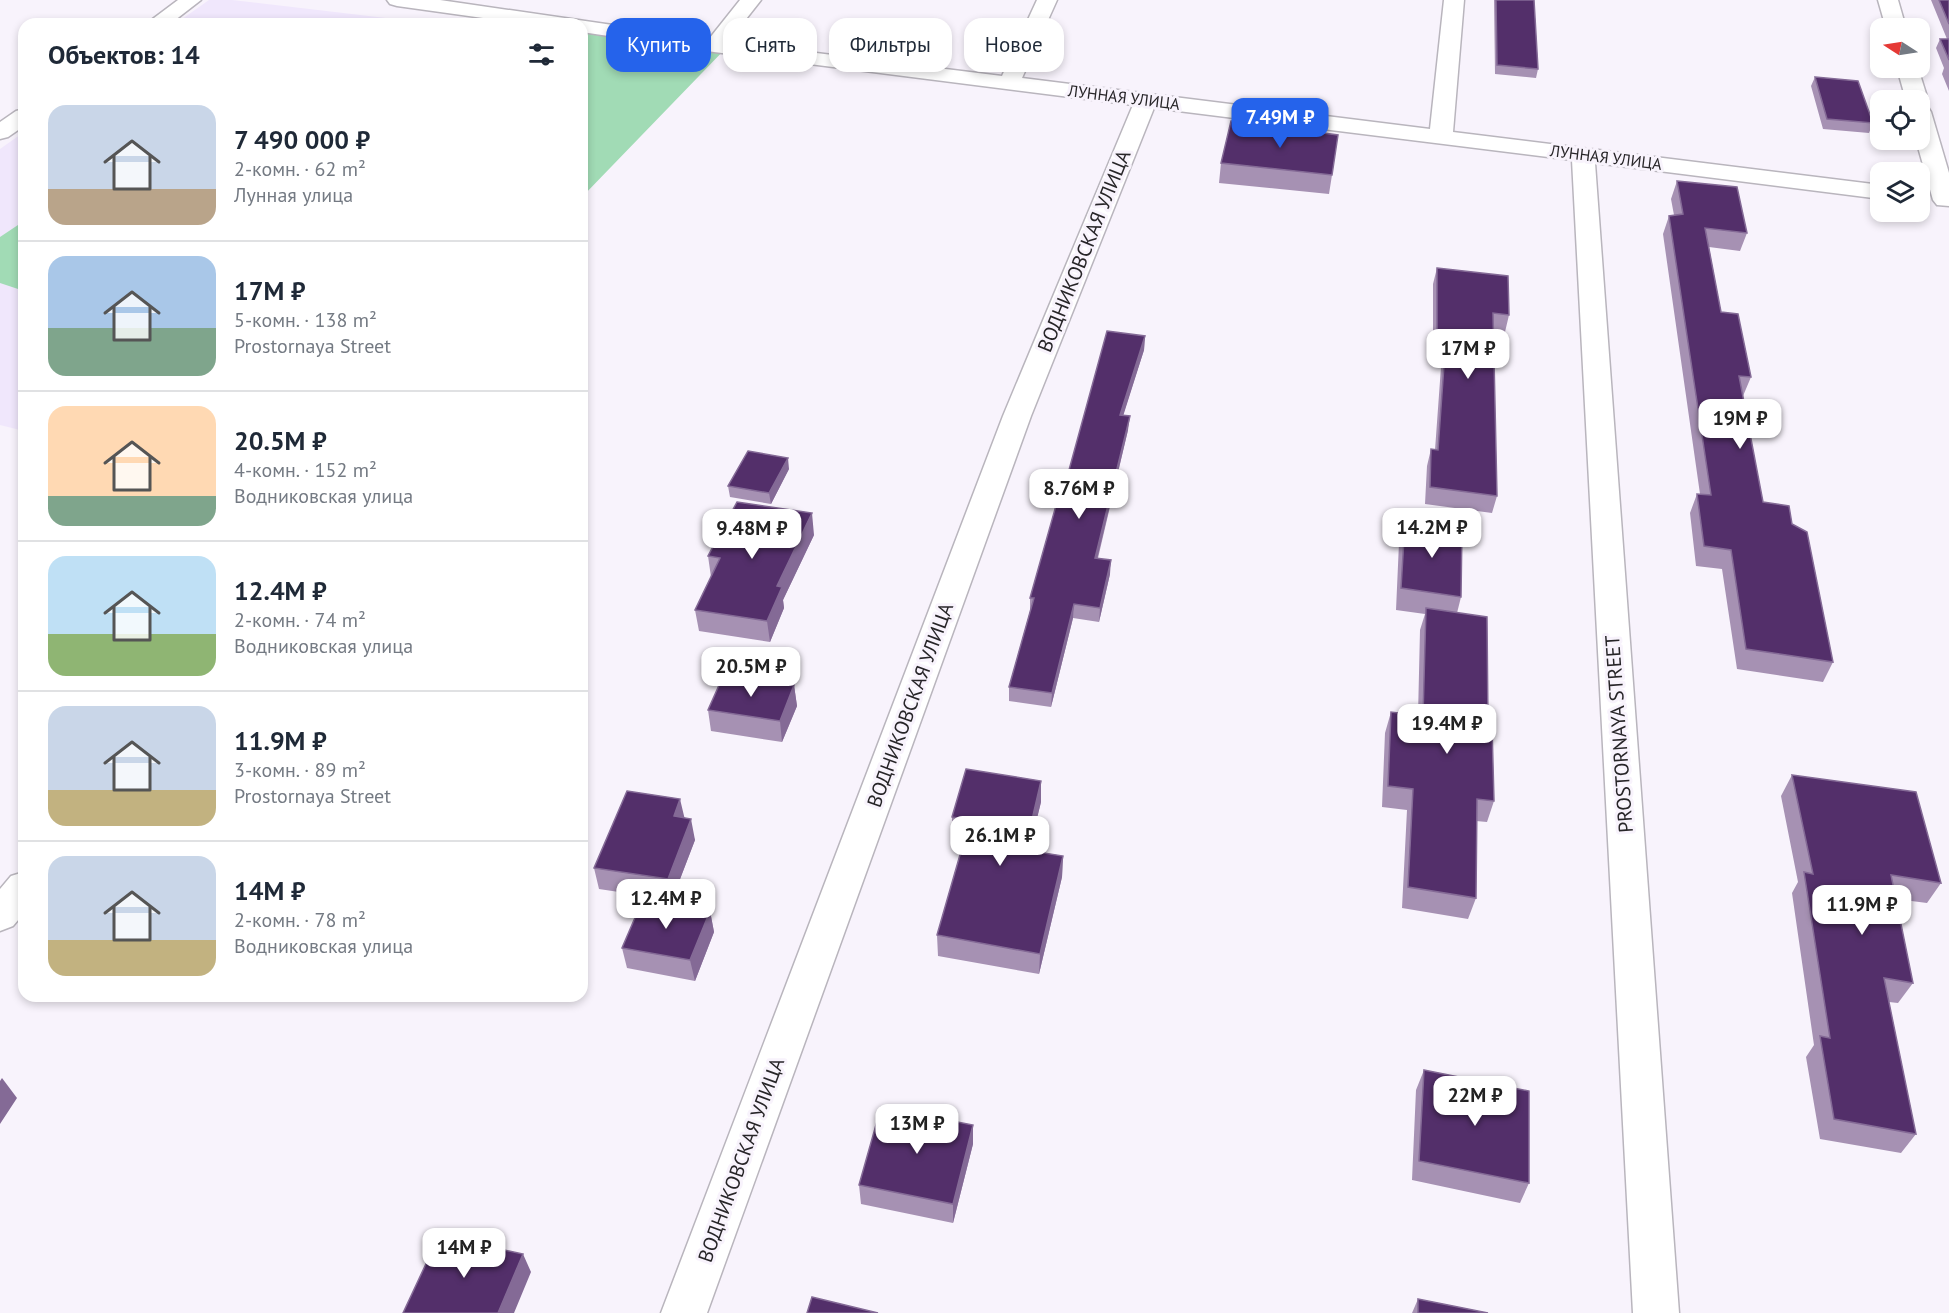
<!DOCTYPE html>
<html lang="ru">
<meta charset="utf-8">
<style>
body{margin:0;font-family:"PT Sans",sans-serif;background:#f2f2f3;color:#1f2937;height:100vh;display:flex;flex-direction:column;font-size:22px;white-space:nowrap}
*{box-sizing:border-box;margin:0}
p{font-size:20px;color:#747a83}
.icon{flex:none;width:33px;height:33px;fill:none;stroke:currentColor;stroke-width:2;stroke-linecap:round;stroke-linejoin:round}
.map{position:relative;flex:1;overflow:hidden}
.sheet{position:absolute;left:18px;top:18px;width:570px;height:984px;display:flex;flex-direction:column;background:#fff;border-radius:18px;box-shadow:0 3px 9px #0003}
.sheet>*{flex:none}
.hud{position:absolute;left:606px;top:18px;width:570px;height:54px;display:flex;gap:12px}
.needle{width:39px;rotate:282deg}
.buttons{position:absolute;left:1870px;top:18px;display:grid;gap:12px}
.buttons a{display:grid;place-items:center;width:60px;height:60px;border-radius:12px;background:#fff;box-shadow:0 3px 9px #0003;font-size:30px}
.price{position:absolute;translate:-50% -51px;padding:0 14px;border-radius:12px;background:#fff;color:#222;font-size:20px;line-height:39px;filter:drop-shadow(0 2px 3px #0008)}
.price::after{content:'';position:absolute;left:50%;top:36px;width:18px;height:14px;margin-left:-9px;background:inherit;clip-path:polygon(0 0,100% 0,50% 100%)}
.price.selected{background:#2563eb;color:#fff}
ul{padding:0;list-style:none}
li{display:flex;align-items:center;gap:18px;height:150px;padding:0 30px}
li+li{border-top:2px solid #e0e1e3}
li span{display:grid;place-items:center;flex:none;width:168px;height:120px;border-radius:18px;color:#555}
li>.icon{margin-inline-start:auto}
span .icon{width:72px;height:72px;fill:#fffc;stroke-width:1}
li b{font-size:26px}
h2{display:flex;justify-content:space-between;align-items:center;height:72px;padding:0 30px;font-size:26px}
.tag{padding:0 21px;border-radius:18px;background:#fff;box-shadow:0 3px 9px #0003;font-size:21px;line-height:54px}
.tag.selected{background:#2563eb;color:#fff}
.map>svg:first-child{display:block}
</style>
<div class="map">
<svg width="1949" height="1313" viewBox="0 0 1949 1313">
<rect width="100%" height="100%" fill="#f8f3fc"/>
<!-- education -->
<path fill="#f0e7fc" d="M209 0H232L437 24H175Z
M24 132V431L0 425V149Z"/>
<!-- green -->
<path fill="#a1dbb5" d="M582 27 729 45 582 197Z
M24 221V291L0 283V237Z"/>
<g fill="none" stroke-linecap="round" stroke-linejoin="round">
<defs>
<path id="street" d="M178 0H201L170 24H146Z
M387 0H440L709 39 740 0H761L728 42 1002 76 1037 0H1057L1022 78 1430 129 1444 0H1464L1453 132 1881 185V199L1595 163 1679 1313H1633L1572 160 1154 108 1031 416 707 1313H661L1003 416 1133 105 714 52 582 32V24H526L397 6 390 4Z
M1878 0H1898L1906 28H1886Z
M1897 68H1918L1928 100 1921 106 1928 107 1931 112 1949 173V206L1937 205 1933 200 1916 140H1920V100H1906Z
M24 109V126L8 137 0 139V122L16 111Z
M24 872V913L13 926 0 931V889L11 876Z"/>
</defs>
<!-- street casing -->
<use href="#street" stroke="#b9b5bd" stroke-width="3"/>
<!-- street -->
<use href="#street" fill="#fff" fill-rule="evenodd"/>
</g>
<!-- wall -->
<path fill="#a691b3" d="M1494 0H1534L1538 69 1536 78 1495 74Z
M1931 0H1949V91L1942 74 1944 68 1936 48 1940 39H1947Z
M1815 77 1873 123 1869 133 1823 129 1811 86Z
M1221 163 1332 175 1329 194 1219 183Z
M1677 181 1747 233 1740 251 1709 247 1721 312 1751 377 1743 396 1763 502 1792 524 1833 662 1823 682 1737 669 1722 569 1696 566 1690 513 1697 494H1700L1663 234 1669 216 1674 215 1671 199Z
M1437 268 1509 315 1505 332 1493 331 1497 496 1492 513 1425 504 1427 466 1431 449 1435 450 1441 367 1433 366V284Z
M1145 336 1144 350 1123 415 1128 430 1098 558 1110 574 1099 622 1073 618 1051 707 1009 701V687L1030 611V598L1060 503Z
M789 469 771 504 730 497 728 486Z
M1405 522 1461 597 1457 613 1488 726 1494 801 1487 822 1476 821V898L1468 919 1402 908 1407 810 1382 807 1385 733 1391 712 1418 716 1420 630 1425 614 1396 610 1399 543Z
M814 535 783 600 784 608 770 642 699 631 695 610 711 577 708 556Z
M794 685 797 706 782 742 711 731 708 710Z
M1792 775 1941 883 1927 903 1896 899 1913 983 1898 1003 1889 1002 1916 1134 1901 1153 1820 1139 1806 1057 1814 1045 1792 893 1798 882 1781 796Z
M1041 802 1029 850 1063 856 1062 877 1039 974 938 956 937 935 964 840 952 838V817Z
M684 818 695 840 672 900 599 889 594 868Z
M710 911 714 932 695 981 627 968 622 948Z
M1424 1070 1529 1183 1520 1203 1412 1180 1416 1090Z
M973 1125V1144L953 1223 861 1204 859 1185Z
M1418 1299 1488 1313H1412Z"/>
<!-- shaded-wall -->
<path fill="#846a96" d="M1145 336 1144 350 1119 429 1120 415Z
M1130 416 1128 430 1094 572 1095 558Z
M788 458 789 469 771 504 769 493Z
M812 513 814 535 783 600 784 608 770 642 767 621 777 586Z
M1111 560 1110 574 1099 622 1100 608Z
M1074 604 1073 618 1051 707 1052 693Z
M794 685 797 706 782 742 780 721Z
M1041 781V802L1024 871 1025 850Z
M680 799 685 820 674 816Z
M691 819 695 840 672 900 668 879Z
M1063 856 1062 877 1039 974 1040 954Z
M710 911 714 932 695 981 690 960Z
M2 1078 17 1098 0 1124V1081Z
M973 1125V1144L953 1223V1204Z
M523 1254 531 1272 514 1313H498Z"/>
<!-- building -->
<path fill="#532f6a" stroke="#846a96" stroke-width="1.5" d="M1496 0H1534L1538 69 1497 65Z
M1939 0H1949V24Z
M1940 39H1949V60Z
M1815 77 1858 81 1873 123 1827 119Z
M1231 121 1338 135 1332 175 1221 163Z
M1677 181 1737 187 1747 233 1705 228 1721 312 1738 314 1751 377 1739 376 1763 502 1789 506 1792 524 1807 532 1833 662 1746 649 1731 550 1704 546 1697 494 1711 495 1669 216 1683 214Z
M1437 268 1508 276 1509 315 1493 313 1497 496 1430 487 1431 449 1438 450 1445 351 1437 350Z
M1107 331 1145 336 1120 415 1130 416 1095 558 1111 560 1100 608 1074 604 1052 693 1009 687 1034 598H1030L1057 502 1060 503Z
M748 451 788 458 769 493 728 486Z
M737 502 812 513 777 586 782 587 767 621 695 610 720 558 708 556Z
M1405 522 1462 529 1461 597 1401 588Z
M1426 608 1487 617 1488 726H1492L1494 801 1477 799 1476 898 1408 887 1413 789 1388 786 1391 712 1423 716Z
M724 674 794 685 780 721 708 710Z
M966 769 1041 781 1025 850 1063 856 1040 954 937 935 970 820 952 817Z
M1792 775 1916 792 1941 883 1891 875 1913 983 1884 978 1916 1134 1834 1119 1820 1036 1830 1038 1804 872 1813 874Z
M627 791 680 799 674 816 691 819 668 879 594 868Z
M643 899 710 911 690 960 622 948Z
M1424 1070 1529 1091V1183L1419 1161Z
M881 1107 973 1125 953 1204 859 1185Z
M439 1236 523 1254 498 1313H403Z
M812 1297 878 1313H807Z
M1418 1299 1488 1313H1418Z"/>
<g text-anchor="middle" stroke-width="6" stroke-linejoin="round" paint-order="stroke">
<!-- far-street labels -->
<g font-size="16" fill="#272528" stroke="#f8f3fc">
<text transform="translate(1124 97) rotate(7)" y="6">ЛУННАЯ УЛИЦА</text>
<text transform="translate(1606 157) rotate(7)" y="6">ЛУННАЯ УЛИЦА</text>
</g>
<!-- street labels -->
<g font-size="20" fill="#272528" stroke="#f8f3fc">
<text transform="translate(1084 251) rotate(-68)" y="7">ВОДНИКОВСКАЯ УЛИЦА</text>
<text transform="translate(910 705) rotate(-70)" y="7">ВОДНИКОВСКАЯ УЛИЦА</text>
<text transform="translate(1619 734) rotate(-94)" y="7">PROSTORNAYA STREET</text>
<text transform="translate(741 1160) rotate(-70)" y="7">ВОДНИКОВСКАЯ УЛИЦА</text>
</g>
</g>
</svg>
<div class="buttons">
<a><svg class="needle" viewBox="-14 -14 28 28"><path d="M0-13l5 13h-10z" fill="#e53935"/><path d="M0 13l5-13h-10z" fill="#747a83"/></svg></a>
<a><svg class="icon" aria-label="locate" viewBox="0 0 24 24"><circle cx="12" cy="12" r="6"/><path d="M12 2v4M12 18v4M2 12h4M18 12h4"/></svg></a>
<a><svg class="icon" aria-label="layers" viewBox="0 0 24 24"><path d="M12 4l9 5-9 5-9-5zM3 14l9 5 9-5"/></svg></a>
</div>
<b class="price selected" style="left:1280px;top:149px">7.49M ₽</b>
<b class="price" style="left:1468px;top:380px">17M ₽</b>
<b class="price" style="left:1740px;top:450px">19M ₽</b>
<b class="price" style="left:1079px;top:520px">8.76M ₽</b>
<b class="price" style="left:1432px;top:559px">14.2M ₽</b>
<b class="price" style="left:752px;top:560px">9.48M ₽</b>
<b class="price" style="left:751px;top:698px">20.5M ₽</b>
<b class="price" style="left:1447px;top:755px">19.4M ₽</b>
<b class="price" style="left:1000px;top:867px">26.1M ₽</b>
<b class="price" style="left:666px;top:930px">12.4M ₽</b>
<b class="price" style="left:1862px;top:936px">11.9M ₽</b>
<b class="price" style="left:1475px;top:1127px">22M ₽</b>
<b class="price" style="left:917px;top:1155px">13M ₽</b>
<b class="price" style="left:464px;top:1279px">14M ₽</b>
<div class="hud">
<a class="tag selected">Купить</a>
<a class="tag">Снять</a>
<a class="tag">Фильтры</a>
<a class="tag">Новое</a>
</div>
<section class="sheet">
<h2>Объектов: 14<svg class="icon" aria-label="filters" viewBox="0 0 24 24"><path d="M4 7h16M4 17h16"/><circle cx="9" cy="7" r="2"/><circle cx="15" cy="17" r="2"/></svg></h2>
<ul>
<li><span style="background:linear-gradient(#c9d6e8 70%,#b9a48a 0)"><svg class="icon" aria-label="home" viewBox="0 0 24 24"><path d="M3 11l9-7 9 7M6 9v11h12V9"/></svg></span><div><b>7 490 000 ₽</b><p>2-комн. · 62 m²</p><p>Лунная улица</p></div></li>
<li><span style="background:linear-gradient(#a9c7e8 60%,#7fa58c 0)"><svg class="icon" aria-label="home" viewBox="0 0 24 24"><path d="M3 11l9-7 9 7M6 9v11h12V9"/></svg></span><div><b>17M ₽</b><p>5-комн. · 138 m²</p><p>Prostornaya Street</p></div></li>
<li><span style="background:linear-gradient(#ffd9b3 75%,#7fa58c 0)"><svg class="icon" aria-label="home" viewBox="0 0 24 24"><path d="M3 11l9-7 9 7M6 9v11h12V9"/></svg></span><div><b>20.5M ₽</b><p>4-комн. · 152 m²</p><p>Водниковская улица</p></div></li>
<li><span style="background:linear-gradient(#bfe0f5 65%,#8fb573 0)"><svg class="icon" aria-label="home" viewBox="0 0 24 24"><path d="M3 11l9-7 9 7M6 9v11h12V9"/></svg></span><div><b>12.4M ₽</b><p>2-комн. · 74 m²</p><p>Водниковская улица</p></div></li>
<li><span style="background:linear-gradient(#c9d6e8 70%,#c2b280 0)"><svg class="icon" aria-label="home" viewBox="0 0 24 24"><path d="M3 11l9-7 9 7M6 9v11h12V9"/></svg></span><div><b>11.9M ₽</b><p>3-комн. · 89 m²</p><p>Prostornaya Street</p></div></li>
<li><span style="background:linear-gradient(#c9d6e8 70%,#c2b280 0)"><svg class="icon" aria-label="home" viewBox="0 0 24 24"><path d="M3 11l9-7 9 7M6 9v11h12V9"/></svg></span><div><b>14M ₽</b><p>2-комн. · 78 m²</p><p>Водниковская улица</p></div></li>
</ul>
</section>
</div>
